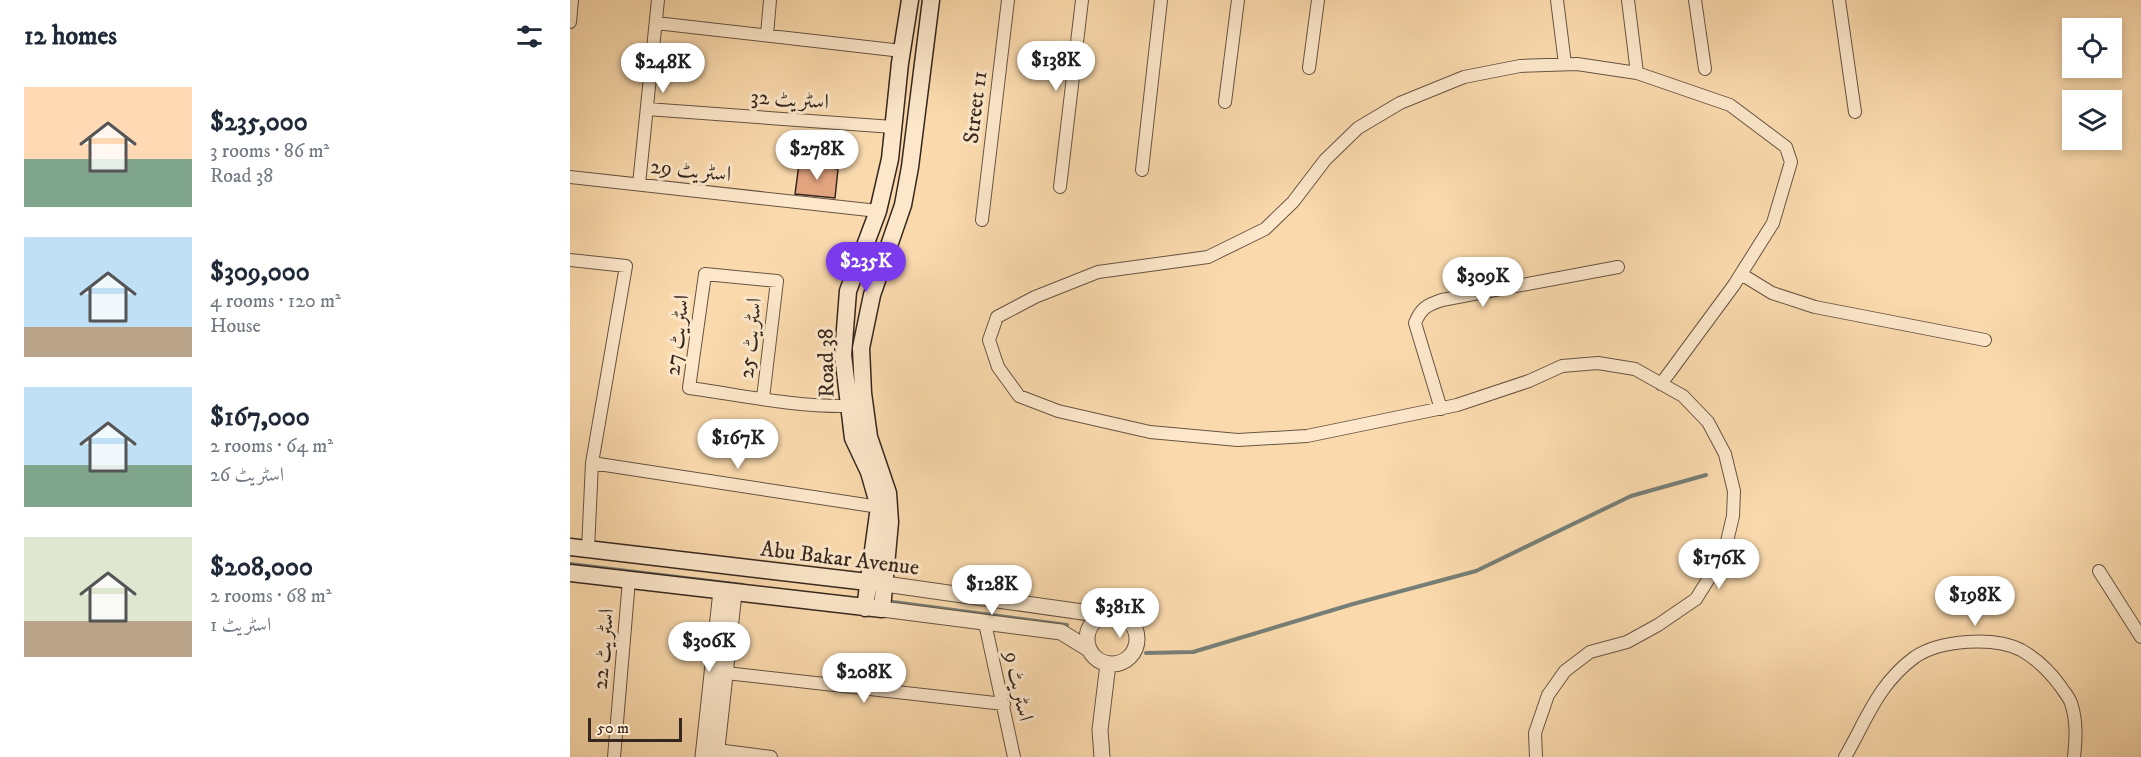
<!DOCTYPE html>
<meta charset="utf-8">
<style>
body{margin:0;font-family:"IM FELL DW Pica",Amiri,serif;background:#f2f2f3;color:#1f2937;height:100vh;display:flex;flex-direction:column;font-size:22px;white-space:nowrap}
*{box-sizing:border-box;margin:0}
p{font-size:20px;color:#747a83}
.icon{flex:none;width:33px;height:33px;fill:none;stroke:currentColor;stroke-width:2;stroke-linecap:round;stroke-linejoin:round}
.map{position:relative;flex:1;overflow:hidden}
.drawer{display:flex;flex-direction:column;background:#fff;width:570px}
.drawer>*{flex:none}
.tools{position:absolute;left:1492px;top:18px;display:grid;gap:12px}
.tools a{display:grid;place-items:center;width:60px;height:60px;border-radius:0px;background:#fff;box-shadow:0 3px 9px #0003;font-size:30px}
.scale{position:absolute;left:18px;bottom:15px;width:94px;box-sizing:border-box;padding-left:6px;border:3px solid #36271e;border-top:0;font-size:16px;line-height:21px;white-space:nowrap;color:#36271e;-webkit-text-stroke:4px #fce7ca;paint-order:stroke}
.price{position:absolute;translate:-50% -51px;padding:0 14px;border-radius:21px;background:#fff;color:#222;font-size:20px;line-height:39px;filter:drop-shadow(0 2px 3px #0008)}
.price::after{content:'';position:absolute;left:50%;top:36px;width:18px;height:14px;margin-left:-9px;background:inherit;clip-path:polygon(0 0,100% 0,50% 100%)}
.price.active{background:#7c3aed;color:#fff}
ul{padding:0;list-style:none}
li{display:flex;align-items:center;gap:18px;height:150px;padding:0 24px}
li span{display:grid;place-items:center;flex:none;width:168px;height:120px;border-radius:0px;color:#555}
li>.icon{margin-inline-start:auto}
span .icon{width:72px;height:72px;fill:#fffc;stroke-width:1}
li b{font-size:26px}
h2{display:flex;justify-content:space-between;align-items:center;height:72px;padding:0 24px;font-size:26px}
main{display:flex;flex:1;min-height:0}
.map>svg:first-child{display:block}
</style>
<main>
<section class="drawer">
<h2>12 homes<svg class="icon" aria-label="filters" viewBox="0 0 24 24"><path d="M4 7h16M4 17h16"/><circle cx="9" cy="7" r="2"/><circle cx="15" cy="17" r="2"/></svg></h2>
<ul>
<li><span style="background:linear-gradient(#ffd9b3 60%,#7fa58c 0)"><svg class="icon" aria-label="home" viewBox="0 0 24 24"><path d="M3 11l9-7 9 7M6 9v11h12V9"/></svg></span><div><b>$235,000</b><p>3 rooms · 86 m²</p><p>Road 38</p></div></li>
<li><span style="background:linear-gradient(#bfe0f5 75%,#b9a48a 0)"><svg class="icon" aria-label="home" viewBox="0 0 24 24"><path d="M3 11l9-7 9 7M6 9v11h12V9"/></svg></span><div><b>$309,000</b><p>4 rooms · 120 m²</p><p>House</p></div></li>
<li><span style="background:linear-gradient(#bfe0f5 65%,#7fa58c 0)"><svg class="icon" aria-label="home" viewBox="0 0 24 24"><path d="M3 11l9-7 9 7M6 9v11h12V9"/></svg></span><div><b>$167,000</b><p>2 rooms · 64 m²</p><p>اسٹریٹ 26</p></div></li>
<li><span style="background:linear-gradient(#dfe7d0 70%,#b9a48a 0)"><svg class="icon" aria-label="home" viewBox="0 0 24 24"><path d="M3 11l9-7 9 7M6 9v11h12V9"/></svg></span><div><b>$208,000</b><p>2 rooms · 68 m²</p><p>اسٹریٹ 1</p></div></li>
</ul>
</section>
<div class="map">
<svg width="1571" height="757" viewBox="0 0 1571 757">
<rect width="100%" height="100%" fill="#fadaad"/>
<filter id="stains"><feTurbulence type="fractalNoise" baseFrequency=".00333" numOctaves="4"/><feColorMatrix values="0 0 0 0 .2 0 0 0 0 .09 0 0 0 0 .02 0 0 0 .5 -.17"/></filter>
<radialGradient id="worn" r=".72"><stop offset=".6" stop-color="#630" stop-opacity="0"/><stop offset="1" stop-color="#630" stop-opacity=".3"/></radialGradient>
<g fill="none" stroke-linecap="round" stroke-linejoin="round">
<!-- stream -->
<path stroke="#767f77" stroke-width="4" d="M0 564 173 585
M323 602 497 625
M576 653 623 652 783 604 906 571 1061 496 1136 475"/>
</g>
<!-- building -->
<path fill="#e3a480" stroke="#36271e" stroke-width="1.5" d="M229 164 268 169 265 198 225 194Z"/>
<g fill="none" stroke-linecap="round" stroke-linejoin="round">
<defs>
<path id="minor" d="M987 0 995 64
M1058 0 1067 73
M1125 0 1135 69
M1269 0 1285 112
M0 22 2 0
M86 23 332 51
M197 35 200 0
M739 68 748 0
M655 102 668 0
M77 109 323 127
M572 170 591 0
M0 177 308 211
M69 184 88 0
M490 187 512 0
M412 220 438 0
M0 260 56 266 22 463 18 549
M1171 274 1202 293 1245 307 1415 340
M193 398 207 281 135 274 119 388C171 395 224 407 278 406
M871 409 845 323C851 308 857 305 872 300L1048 267
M22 463 309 507
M1529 571 1571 637
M415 623 444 757
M156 673 434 704
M147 750 201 757
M44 757 59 580
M966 757 965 733 978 695 995 671 1020 652 1057 642 1088 625 1126 599 1154 554 1163 516 1164 491 1155 454 1138 422 1113 396 1065 369 1028 363 992 366 959 381 887 405 737 436 668 440 580 432 488 411 449 396 428 367 419 340 427 317 465 297 528 272 638 257 695 229 723 202 755 160 788 128 830 103 894 77 950 66 1007 64 1067 73 1160 105 1216 147 1221 162 1203 223 1164 285 1091 384
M1275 757C1297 719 1308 684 1345 657 1370 640 1424 636 1451 650 1467 659 1481 673 1491 687 1494 692 1499 697 1501 703 1507 721 1506 738 1504 757"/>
<path id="tertiary" d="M315 584 534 615
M312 609 491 632 517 648
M517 639a25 25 0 1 1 50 0a25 25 0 1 1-50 0Z
M133 757 151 591
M146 757 164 593
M532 757 530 730 538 664"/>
<path id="secondary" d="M0 547 306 583
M0 573 312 609 320 522 318 493 299 437 293 393 291 348 302 295 333 205 340 167 361 0
M295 608 309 507 299 472 283 438 273 355 278 291 308 211 320 159 330 63 340 0"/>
</defs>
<!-- minor casing -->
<use href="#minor" stroke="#675442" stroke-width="14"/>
<!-- tertiary casing -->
<use href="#tertiary" stroke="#675442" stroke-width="17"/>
<!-- secondary casing -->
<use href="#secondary" stroke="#36271e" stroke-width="19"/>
<!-- minor -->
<use href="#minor" stroke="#fce7ca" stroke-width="12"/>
<!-- tertiary -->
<use href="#tertiary" stroke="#fce7ca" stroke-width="15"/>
<!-- secondary -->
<use href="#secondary" stroke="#fce7ca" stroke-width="16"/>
</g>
<g text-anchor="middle" stroke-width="6" stroke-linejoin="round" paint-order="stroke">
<!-- street labels -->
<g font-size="22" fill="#36271e" stroke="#fce7ca">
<text transform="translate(220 98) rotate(4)" y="8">اسٹریٹ 32</text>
<text transform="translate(404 107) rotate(-83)" y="8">Street 11</text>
<text transform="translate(121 169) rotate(6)" y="8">اسٹریٹ 29</text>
<text transform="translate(106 335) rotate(-83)" y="8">اسٹریٹ 27</text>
<text transform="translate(179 338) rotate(-84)" y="8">اسٹریٹ 25</text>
<text transform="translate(255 363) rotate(-91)" y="8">Road 38</text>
<text transform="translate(270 557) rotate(7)" y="8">Abu Bakar Avenue</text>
<text transform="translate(32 649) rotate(-85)" y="8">اسٹریٹ 22</text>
<text transform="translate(450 686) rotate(78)" y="8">اسٹریٹ 9</text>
</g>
</g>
<rect width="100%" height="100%" filter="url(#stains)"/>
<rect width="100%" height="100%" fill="url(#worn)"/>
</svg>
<div class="tools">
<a><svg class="icon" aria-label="locate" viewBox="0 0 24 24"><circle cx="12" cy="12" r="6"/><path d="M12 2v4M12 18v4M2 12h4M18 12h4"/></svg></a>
<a><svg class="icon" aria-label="layers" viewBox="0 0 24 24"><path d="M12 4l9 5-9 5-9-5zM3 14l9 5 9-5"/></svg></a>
</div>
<div class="scale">50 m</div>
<b class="price" style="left:486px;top:92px">$138K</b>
<b class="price" style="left:93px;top:94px">$248K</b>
<b class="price" style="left:247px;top:181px">$278K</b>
<b class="price active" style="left:296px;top:293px">$235K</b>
<b class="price" style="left:913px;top:308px">$309K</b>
<b class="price" style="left:168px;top:470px">$167K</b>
<b class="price" style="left:1149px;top:590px">$176K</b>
<b class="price" style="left:422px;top:616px">$128K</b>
<b class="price" style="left:1405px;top:627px">$198K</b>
<b class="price" style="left:550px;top:639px">$381K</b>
<b class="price" style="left:139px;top:673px">$306K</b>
<b class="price" style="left:294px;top:704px">$208K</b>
</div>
</main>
